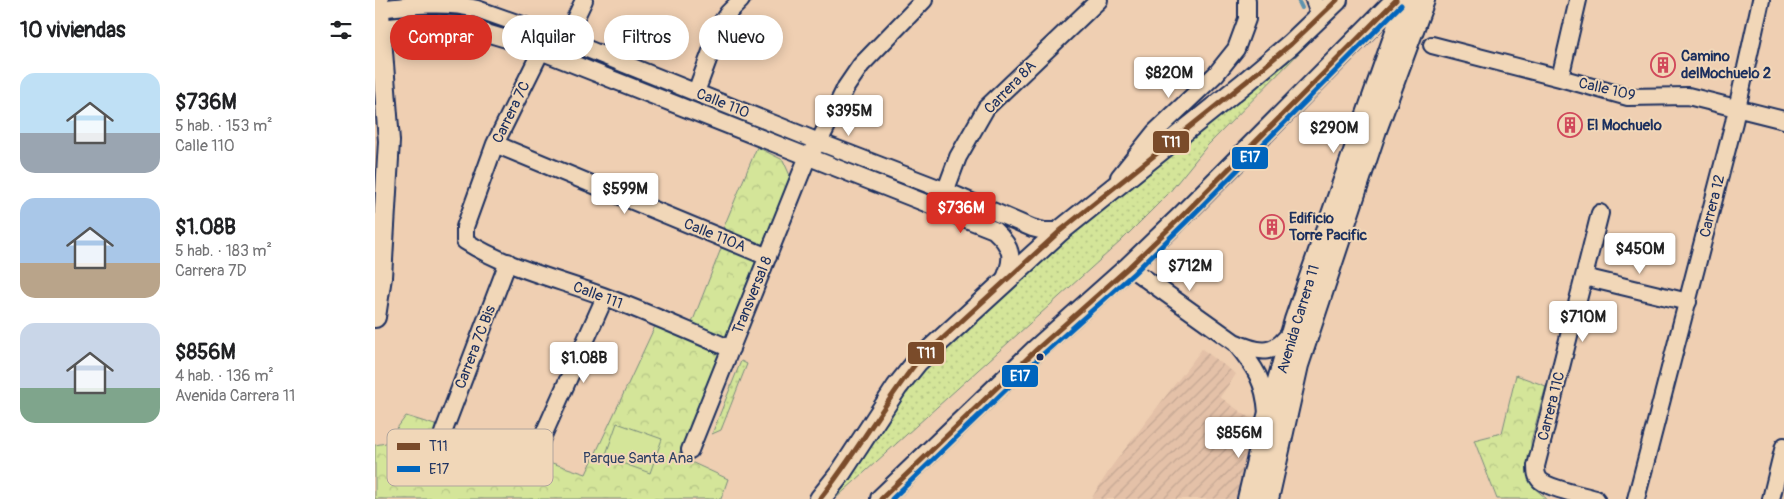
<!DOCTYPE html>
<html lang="es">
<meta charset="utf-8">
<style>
body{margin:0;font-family:Pangolin,sans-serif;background:#f2f2f2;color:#202124;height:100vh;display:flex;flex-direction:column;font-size:19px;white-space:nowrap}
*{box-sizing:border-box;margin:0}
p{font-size:16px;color:#757577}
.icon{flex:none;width:28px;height:28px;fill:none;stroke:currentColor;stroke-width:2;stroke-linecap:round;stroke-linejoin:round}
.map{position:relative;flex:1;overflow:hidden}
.sheet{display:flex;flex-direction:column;background:#fff;width:375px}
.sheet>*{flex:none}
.banner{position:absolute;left:15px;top:15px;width:475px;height:45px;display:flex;gap:10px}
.price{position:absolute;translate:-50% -42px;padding:0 11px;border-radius:5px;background:#fff;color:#222;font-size:16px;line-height:32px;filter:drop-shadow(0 1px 2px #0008)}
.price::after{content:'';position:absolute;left:50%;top:30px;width:15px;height:11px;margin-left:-8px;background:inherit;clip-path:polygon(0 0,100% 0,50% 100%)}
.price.active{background:#d93025;color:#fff}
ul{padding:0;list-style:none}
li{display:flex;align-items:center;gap:15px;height:125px;padding:0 20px}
li span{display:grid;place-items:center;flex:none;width:140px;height:100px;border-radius:15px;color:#555}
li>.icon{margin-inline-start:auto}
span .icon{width:60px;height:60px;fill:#fffc;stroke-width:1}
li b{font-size:21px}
h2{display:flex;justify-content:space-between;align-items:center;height:60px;padding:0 20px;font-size:21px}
.pill{padding:0 18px;border-radius:22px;background:#fff;box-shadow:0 2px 12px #0003;font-size:18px;line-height:45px}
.pill.active{background:#d93025;color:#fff}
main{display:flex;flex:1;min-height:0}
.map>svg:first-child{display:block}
</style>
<main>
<section class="sheet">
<h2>10 viviendas<svg class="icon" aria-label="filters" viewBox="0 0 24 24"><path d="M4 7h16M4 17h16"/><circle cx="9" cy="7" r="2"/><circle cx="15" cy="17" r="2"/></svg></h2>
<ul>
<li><span style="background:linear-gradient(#bfe0f5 60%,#9aa5b1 0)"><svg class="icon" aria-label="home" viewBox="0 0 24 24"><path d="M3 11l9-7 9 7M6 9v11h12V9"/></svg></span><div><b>$736M</b><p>5 hab. · 153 m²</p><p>Calle 110</p></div></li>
<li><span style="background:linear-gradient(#a9c7e8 65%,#b9a48a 0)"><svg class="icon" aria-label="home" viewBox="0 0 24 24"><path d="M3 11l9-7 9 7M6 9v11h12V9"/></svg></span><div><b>$1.08B</b><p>5 hab. · 183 m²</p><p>Carrera 7D</p></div></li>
<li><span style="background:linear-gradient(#c9d6e8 65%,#7fa58c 0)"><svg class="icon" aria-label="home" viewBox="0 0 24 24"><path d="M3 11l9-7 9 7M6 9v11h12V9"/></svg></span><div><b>$856M</b><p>4 hab. · 136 m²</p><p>Avenida Carrera 11</p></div></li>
</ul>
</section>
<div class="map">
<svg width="1409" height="499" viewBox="0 0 1409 499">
<defs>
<pattern id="industrial-furrows" width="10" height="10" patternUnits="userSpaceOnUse" patternTransform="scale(1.25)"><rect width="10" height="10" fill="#e4c1a8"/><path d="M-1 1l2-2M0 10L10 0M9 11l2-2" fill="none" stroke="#c3a693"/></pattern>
<pattern id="grass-dots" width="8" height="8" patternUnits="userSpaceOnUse" patternTransform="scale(1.25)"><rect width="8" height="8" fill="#d4e599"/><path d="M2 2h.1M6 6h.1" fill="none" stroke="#b5c586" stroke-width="1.8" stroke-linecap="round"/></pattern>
<pattern id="park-crowns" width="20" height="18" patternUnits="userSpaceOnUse" patternTransform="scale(1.25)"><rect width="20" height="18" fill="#d4e599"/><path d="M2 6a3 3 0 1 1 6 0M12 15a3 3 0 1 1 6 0" fill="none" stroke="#b5c586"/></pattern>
</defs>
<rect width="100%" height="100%" fill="#efcfb2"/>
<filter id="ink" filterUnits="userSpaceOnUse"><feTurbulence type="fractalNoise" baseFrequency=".02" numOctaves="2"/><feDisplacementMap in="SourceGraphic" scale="10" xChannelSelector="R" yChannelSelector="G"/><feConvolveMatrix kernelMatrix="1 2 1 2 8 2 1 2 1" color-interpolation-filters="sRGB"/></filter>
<g filter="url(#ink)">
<!-- industrial -->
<path fill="url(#industrial-furrows)" d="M827 349 861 374 845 397 880 422 862 499H716L737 466Z"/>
<!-- grass -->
<path fill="url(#grass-dots)" stroke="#788a7c" d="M933 44 832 146 793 194 746 241 460 499H457L539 378 622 300 769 169Z
M199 52 429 142 428 146 192 54Z
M366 361 372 364 346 430 337 434Z"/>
<!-- park -->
<path fill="url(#park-crowns)" stroke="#788a7c" d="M382 147 408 160 417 180 387 245 348 229Z
M347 246 382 258 351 338 317 323Z
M281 324 347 353 303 456 353 479 346 499H0V445L11 443 31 416 60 425 62 437 68 439 75 437 80 431 144 452 152 469 160 472 174 462 211 474Z
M1141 375 1171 386 1156 441 1158 487 1172 499H1122L1099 440 1127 433Z"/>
<!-- pitch -->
<path fill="#d4e599" stroke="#788a7c" d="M242 423 287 439 275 473 230 457Z"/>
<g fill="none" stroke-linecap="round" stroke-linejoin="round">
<!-- stream -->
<path stroke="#5b92ae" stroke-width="4" d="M923 0 927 8"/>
<defs>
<path id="minor" d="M209 0 190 40 166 51 120 144 90 227V241C132 268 182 279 228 296 271 312 313 331 356 349
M939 0 945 16
M4 9C35 5 72 1 102 9L190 40 449 144 571 191 657 228 669 231H685
M5 28 52 23 84 25 145 43 619 230C639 248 639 259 628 283
M1057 45 1185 78 1253 97 1313 96 1409 120
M1185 78 1203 0
M321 92 347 22 353 13 366 0
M120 144 393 257
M744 177 780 132 841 74 861 49 872 19V0
M567 200 583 157 611 108 724 0
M754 267 859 342C886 354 900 356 917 330
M1209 277 1313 302
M861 344C880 367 890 382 892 413
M68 433 133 262
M315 450 433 156 444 142 471 87 486 65 549 0
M158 458 230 297
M1221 499C1207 495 1176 489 1166 481 1161 477 1161 471 1161 466L1225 213
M1261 499 1359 122 1386 0
M1396 499 1409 446"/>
<path id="major" d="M0 317 6 277 14 141 3 0
M445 499 465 474 522 387 542 362 685 231 872 81 916 44 962 0
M506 499 662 349 754 267 805 218 1021 0
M873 499 890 427 920 320 1032 0
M893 499 923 365 1001 130 1049 0"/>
</defs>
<!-- minor casing -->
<use href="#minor" stroke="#1b2f5e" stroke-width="20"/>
<!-- major casing -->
<use href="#major" stroke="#1b2f5e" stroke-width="24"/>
<!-- minor -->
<use href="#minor" stroke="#f1d7b8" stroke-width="16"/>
<!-- major -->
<use href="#major" stroke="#f1d7b8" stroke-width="20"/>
<defs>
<path id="bus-1" d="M445 499C480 455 507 406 542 362L685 231 872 81 916 44 962 0
M506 499 662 349 754 267 805 218 1021 0"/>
<path id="bus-2" d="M517 499 667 355 759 273 810 223 1026 5"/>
</defs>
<!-- bus-1 casing -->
<use href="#bus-1" stroke="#f1d7b8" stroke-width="9"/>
<!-- bus-2 casing -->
<use href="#bus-2" stroke="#f1d7b8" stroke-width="9"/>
<!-- bus-1 -->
<use href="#bus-1" stroke="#7a4b2a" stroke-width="5"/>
<!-- bus-2 -->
<use href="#bus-2" stroke="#0065bd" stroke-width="5"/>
</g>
</g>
<!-- icons -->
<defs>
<symbol id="building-ring" viewBox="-11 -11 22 22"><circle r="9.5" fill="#f1d7b8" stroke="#d1495b" stroke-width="1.5"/><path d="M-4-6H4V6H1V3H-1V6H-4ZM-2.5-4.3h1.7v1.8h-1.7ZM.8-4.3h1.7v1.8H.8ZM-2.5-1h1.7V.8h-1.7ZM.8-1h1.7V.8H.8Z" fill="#d1495b"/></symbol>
</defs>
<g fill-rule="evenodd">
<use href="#building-ring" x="1274" y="51" width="28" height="28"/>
<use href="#building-ring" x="1181" y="111" width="28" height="28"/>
<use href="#building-ring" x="883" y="213" width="28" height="28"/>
</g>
<!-- markers -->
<circle fill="#1b2f5e" stroke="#f1d7b8" stroke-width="2" cx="665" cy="357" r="4.5"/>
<g text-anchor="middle" stroke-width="4" stroke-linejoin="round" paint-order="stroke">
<!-- poi labels -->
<g font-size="15" font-weight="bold" fill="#1b2f5e" stroke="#f1d7b8" text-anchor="start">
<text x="1306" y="61">Camino<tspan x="1306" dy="17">delMochuelo 2</tspan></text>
<text x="1212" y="130">El Mochuelo</text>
<text x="914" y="223">Edificio<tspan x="914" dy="17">Torre Pacific</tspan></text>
</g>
<!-- street labels -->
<g font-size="15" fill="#1b2f5e" stroke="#f1d7b8">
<text transform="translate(635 87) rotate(-46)" y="5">Carrera 8A</text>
<text transform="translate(1232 89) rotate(13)" y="5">Calle 109</text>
<text transform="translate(348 103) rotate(22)" y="5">Calle 110</text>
<text transform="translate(136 112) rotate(-64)" y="5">Carrera 7C</text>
<text transform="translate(1337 206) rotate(-76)" y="5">Carrera 12</text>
<text transform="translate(340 235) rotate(22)" y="5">Calle 110A</text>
<text transform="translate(223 295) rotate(21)" y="5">Calle 111</text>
<text transform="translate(377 295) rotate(-68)" y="5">Transversal 8</text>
<text transform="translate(923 319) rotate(-73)" y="5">Avenida Carrera 11</text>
<text transform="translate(100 347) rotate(-69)" y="5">Carrera 7C Bis</text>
<text transform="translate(1176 406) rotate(-76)" y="5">Carrera 11C</text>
</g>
<!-- park labels -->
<g font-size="15" fill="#2e4164" stroke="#f1d7b8">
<text x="263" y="463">Parque Santa Ana</text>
</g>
</g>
<!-- legend -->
<rect x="12" y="429" width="166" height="57" rx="8" fill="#f1d7b8" stroke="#b1a59d" stroke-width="1"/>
<rect x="22" y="443" width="23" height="7" fill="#7a4b2a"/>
<rect x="22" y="466" width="23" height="6" fill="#0065bd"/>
<g font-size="14" fill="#1b2f5e">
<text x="54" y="451">T11</text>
<text x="54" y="474">E17</text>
</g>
<g stroke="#f1d7b8" stroke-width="2">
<rect x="777" y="130" width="38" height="24" rx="5" fill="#7a4b2a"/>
<rect x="856" y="146" width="38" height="24" rx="5" fill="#0065bd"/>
<rect x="532" y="341" width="38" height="24" rx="5" fill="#7a4b2a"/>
<rect x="626" y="364" width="38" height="24" rx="5" fill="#0065bd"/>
</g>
<g font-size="14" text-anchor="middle" font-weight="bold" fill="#fff">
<text x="796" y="147">T11</text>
<text x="875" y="162">E17</text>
<text x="551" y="358">T11</text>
<text x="645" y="381">E17</text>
</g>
</svg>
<b class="price" style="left:794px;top:99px">$820M</b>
<b class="price" style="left:474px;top:137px">$395M</b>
<b class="price" style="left:959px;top:154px">$290M</b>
<b class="price" style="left:250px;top:215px">$599M</b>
<b class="price active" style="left:586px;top:234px">$736M</b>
<b class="price" style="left:1265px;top:275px">$450M</b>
<b class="price" style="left:815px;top:292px">$712M</b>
<b class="price" style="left:1208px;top:343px">$710M</b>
<b class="price" style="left:209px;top:384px">$1.08B</b>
<b class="price" style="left:864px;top:459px">$856M</b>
<div class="banner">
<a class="pill active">Comprar</a>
<a class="pill">Alquilar</a>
<a class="pill">Filtros</a>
<a class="pill">Nuevo</a>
</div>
</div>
</main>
